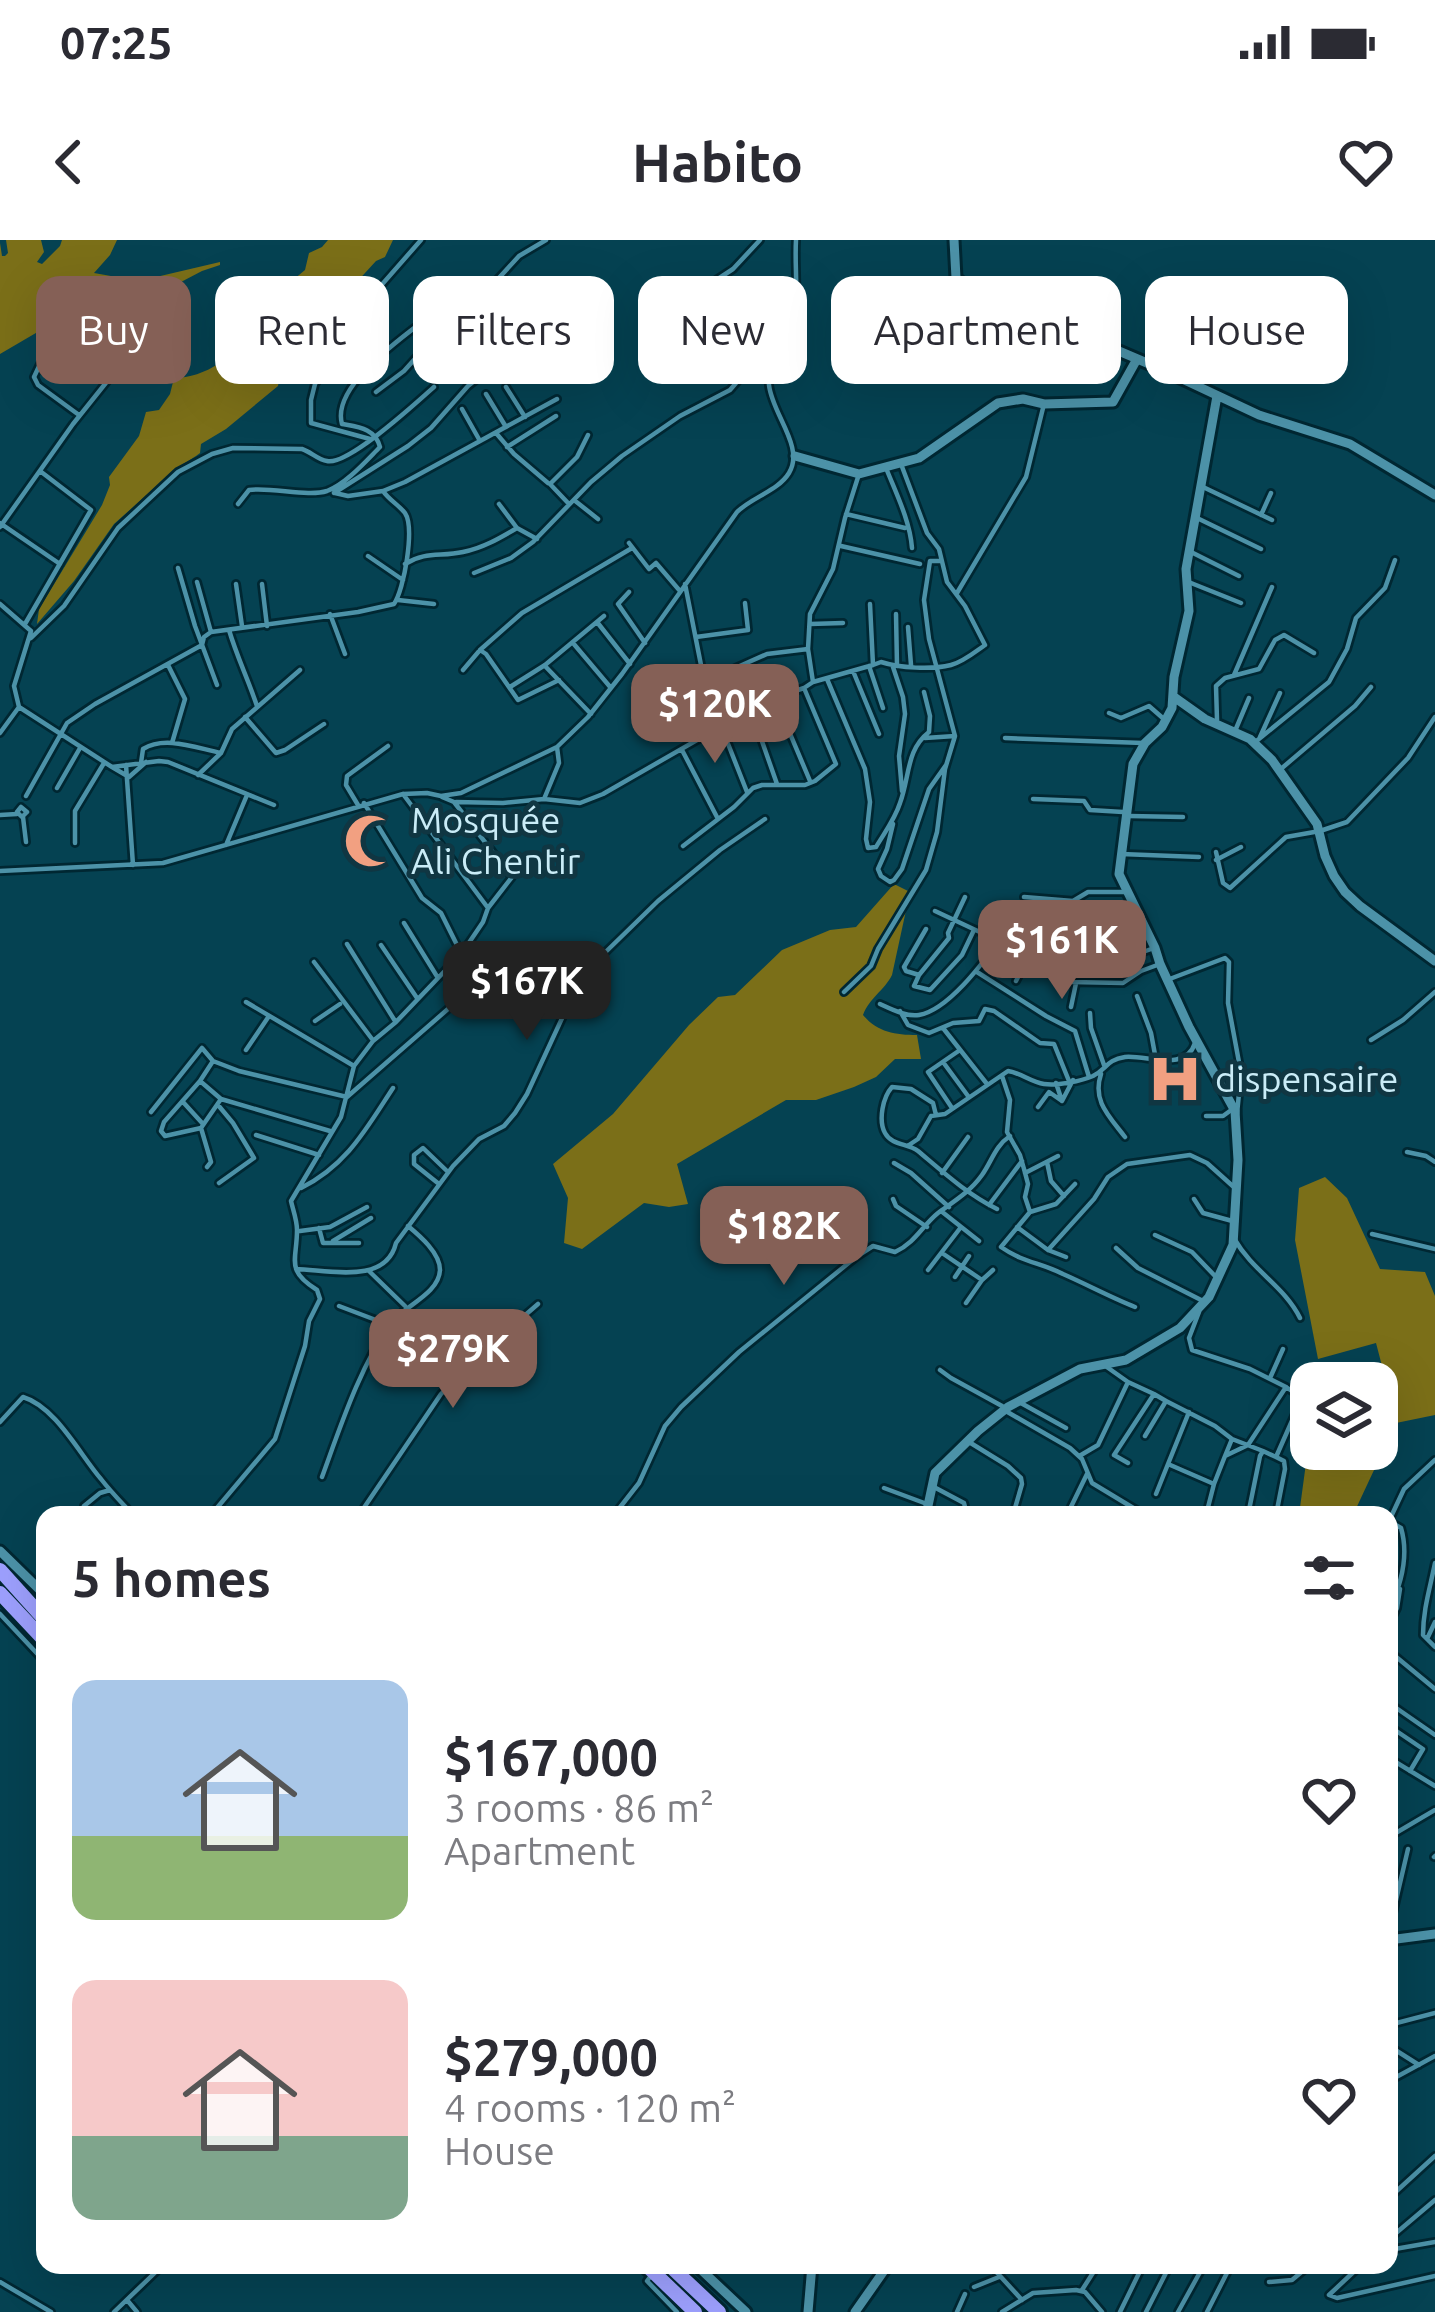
<!DOCTYPE html>
<meta charset="utf-8">
<style>
body{margin:0;font-family:Ubuntu,sans-serif;background:#f7f7f7;color:#2b2b33;height:100vh;display:flex;flex-direction:column;font-size:45px;white-space:nowrap}
*{box-sizing:border-box;margin:0}
p{font-size:39px;color:#7c7c81}
.icon{flex:none;width:66px;height:66px;fill:none;stroke:currentColor;stroke-width:2;stroke-linecap:round;stroke-linejoin:round}
.map{position:relative;flex:1;overflow:hidden}
.side{position:absolute;left:36px;top:1266px;width:1362px;height:768px;display:flex;flex-direction:column;background:#fff;border-radius:24px;box-shadow:0 12px 48px #0002}
.side>*{flex:none}
.top-card{position:absolute;left:36px;top:36px;width:1365px;height:108px;display:flex;gap:24px}
.controls{position:absolute;left:1290px;top:1122px;display:grid;gap:24px}
.controls a{display:grid;place-items:center;width:108px;height:108px;border-radius:24px;background:#fff;box-shadow:0 12px 48px #0002;font-size:60px}
.price{position:absolute;translate:-50% -102px;padding:0 27px;border-radius:24px;background:#856056;color:#fff;font-size:39px;line-height:78px;filter:drop-shadow(0 3px 6px #0008)}
.price::after{content:'';position:absolute;left:50%;top:72px;width:36px;height:27px;margin-left:-18px;background:inherit;clip-path:polygon(0 0,100% 0,50% 100%)}
.price.selected{background:#222;color:#fff}
ul{padding:0;list-style:none}
li{display:flex;align-items:center;gap:36px;height:300px;padding:0 36px}
li span{display:grid;place-items:center;flex:none;width:336px;height:240px;border-radius:24px;color:#555}
li>.icon{margin-inline-start:auto}
span .icon{width:144px;height:144px;fill:#fffc;stroke-width:1}
li b{font-size:51px}
h2{display:flex;justify-content:space-between;align-items:center;height:144px;padding:0 36px;font-size:51px}
.pill{padding:0 42px;border-radius:24px;background:#fff;box-shadow:0 12px 48px #0002;font-size:42px;line-height:108px}
.pill.selected{background:#856056;color:#fff}
.status{display:flex;justify-content:space-between;align-items:center;height:84px;padding:0 60px;background:#fff;direction:ltr}
.status svg{height:33px;fill:currentColor}
header{display:flex;justify-content:space-between;align-items:center;height:156px;padding:0 36px;background:#fff;font-size:54px;font-weight:700}
.map>svg:first-child{display:block}
</style>
<div class="status"><b>07:25</b><svg viewBox="0 0 49 12"><path d="M0 12V9h3v3zM5 12V6h3v6zM10 12V3h3v9zM15 12V0h3v12zM26 1h20v11H26zM47 4h2v5h-2z"/></svg></div>
<header><svg class="icon" aria-label="back" viewBox="0 0 24 24"><path d="M15 5l-7 7 7 7"/></svg>Habito<svg class="icon" aria-label="heart" viewBox="0 0 24 24"><path d="M12 20l-8-8c-3-5 5-10 8-4 3-6 11-1 8 4z"/></svg></header>
<div class="map">
<svg width="1435" height="2072" viewBox="0 0 1435 2072">
<rect width="100%" height="100%" fill="#054252"/>
<!-- forest -->
<path fill="#7b6f18" d="M6 0H41L44 12 37 22 42 24 60 6 62 0H117L110 15 94 33 139 41 220 22V25L202 31 160 53 108 57 82 64 58 83 41 90 0 114V3L2 16H5L8 13Z
M328 0H393L385 17 376 21 343 57 339 71 318 99C301 102 288 110 292 129L281 131 278 146 226 189 201 204 200 213 196 216 177 228 114 284 74 341 37 384 39 369 102 265 110 245 109 237 139 196 146 172 159 170 170 154 174 138C205 138 236 116 253 90 260 79 263 67 270 55L285 52 293 40 305 30 309 13 322 7Z
M894 644 910 652 892 735C884 751 870 757 863 775 877 792 895 795 917 795L921 819H895L876 837 854 847 816 860H786L677 924 688 964 669 967 644 963 582 1009 564 1003 568 958 553 924 613 874 689 785 718 757 735 755 782 710 830 690 856 687Z
M1325 937 1347 958 1380 1029 1425 1032 1435 1056V1175L1396 1183 1353 1275H1299L1306 1223 1320 1209H1377V1168L1392 1164 1376 1103 1318 1119 1295 1000 1299 948Z"/>
<g fill="none" stroke-linecap="round" stroke-linejoin="round">
<defs>
<path id="street" d="M655 45C688 57 709 41 700 92
M695 54 733 29 760 0
M506 147 525 177
M376 152 404 131 447 83 486 52 519 16 546 0
M486 154 506 187
M462 169 480 201
M79 175 38 145 34 137 41 122 51 115 79 104 122 91 133 92 141 99
M496 193 514 214 548 243
M370 199 311 183V160L315 144 347 102 361 91 371 57 421 0
M507 207 556 176
M886 228C896 253 910 281 912 308
M1203 247 1272 280
M334 253 408 206 431 188 468 146 502 119
M335 253 348 256 383 251
M574 260 598 279
M238 264 249 250C272 247 308 257 327 251 346 244 366 221 380 207 375 188 358 187 342 184 331 146 403 97 430 76L447 83
M499 264 517 288
M569 264 550 244 577 217 588 195
M846 274 905 288
M1261 275 1271 253
M1197 278 1261 309
M0 283 60 324
M0 287 73 184 141 99 150 94 158 95
M629 303 649 329 656 323 680 351
M841 306 920 324
M1191 312 1239 336
M368 316 403 340
M405 324C426 311 440 317 463 312 483 308 500 298 517 288L537 299
M178 328 195 386 217 445
M474 333 511 318 533 302 591 242 622 216 680 176 730 150 742 136 770 124
M1186 341 1241 363
M197 342 211 392
M236 344 242 386
M262 344 267 386
M685 344 701 425 708 436 733 429 767 414 808 409 810 374 833 329 845 278 859 234
M629 352 618 364 645 403
M957 353 1026 237 1044 164
M398 360 434 364
M0 364 31 391 14 446 19 467 112 527 159 521 168 522 274 565
M330 374 345 414
M896 374 897 426
M597 382 630 424
M25 384 91 270 40 231
M810 384 843 383
M908 387 911 425
M229 390C237 417 248 439 257 466
M696 397 748 390 745 363
M31 398 64 366 118 288 178 232 212 214 233 208 302 209C311 212 318 220 327 221 348 226 417 162 434 147
M573 403 611 448
M480 410 522 373 632 308
M168 425 185 459 172 503
M873 425 881 422C900 428 931 430 951 425 963 422 975 412 985 405L965 366 947 342 939 309 927 293 901 224
M545 426 591 474
M869 426 883 468
M893 427 903 457 905 474 899 516 902 551
M463 430 480 410 486 414 518 460 559 440
M853 431 879 494
M1234 435 1272 347
M827 439 865 529 870 562 866 599 868 608 876 607C885 592 895 579 900 563 910 536 906 510 929 492L930 476 924 452
M813 442 873 425 870 364
M510 447 545 425 604 376
M775 458 810 541
M751 470 777 544
M1109 473 1121 478 1149 466 1165 480
M245 477 276 513 285 510 324 484
M1217 480 1216 446 1225 438 1259 429 1275 400 1284 395 1314 413
M721 486 747 552
M1235 491 1249 458
M0 493 19 467
M1260 497 1280 453
M925 498 955 496
M1005 498 1143 503
M1254 503 1329 442 1347 409 1356 378 1385 348 1395 320
M682 510 718 579
M141 523 143 509C165 495 196 508 221 513
M126 525 133 625
M112 527 129 537 146 522
M1282 528 1355 466 1371 447
M198 535 221 513 232 489 300 430
M57 548 80 508
M403 554 488 668
M26 556 67 483 95 464 202 405 204 397 211 392 358 372 394 364C404 350 415 288 405 273 399 265 389 260 383 251L405 242 557 159
M544 559 580 563 603 554 765 461 804 448 813 442 808 409
M1033 559 1084 561 1090 570 1123 572
M456 562 503 563 544 559 559 523 557 507
M364 563 422 658 441 673 461 713
M358 565 346 545 347 536 388 506
M21 567 27 572 22 577 17 572Z
M0 575 17 574
M1129 576 1183 577
M23 577 26 602
M893 584 887 609 878 629 881 636 890 642 894 640 902 629 929 549 946 525
M75 603V571L104 523
M226 605 247 555
M683 606 734 567 753 548 762 545H805L815 541 836 524 804 448
M1216 612 1223 643 1230 648 1286 597 1320 591 1347 582 1408 518 1435 477
M1121 614 1199 617
M1216 620 1241 607
M0 631 163 623 403 554 427 553 441 556 461 553 557 507 588 477 622 434 737 272C752 257 778 251 789 233 805 207 772 174 769 145 767 124 782 111 789 93 801 65 794 31 796 0
M965 657 948 693 949 698 919 735 914 746 930 750 962 715 974 690
M1024 657 1073 661 1088 652H1126
M935 671 999 701 1011 668
M404 683 438 738
M347 704 395 781
M381 705 417 758
M1113 711 1140 713 1154 708
M314 722 372 799
M998 730 1013 706
M977 732 1046 776 1075 791 1089 837
M919 735 906 731 904 727 926 689
M1167 740 1225 718 1229 722 1228 763 1241 833 1237 874
M1016 741 1029 716
M844 752 871 726 878 709 926 630 937 592 945 529 955 496 929 399 924 360 930 321H942
M1137 756 1151 793 1156 820
M246 762 354 826
M880 764C891 769 906 777 919 775 948 770 982 724 999 701L1019 709 1061 735 1064 741 1072 742 1123 743 1141 731 1160 724
M1071 767 1076 743
M900 771 908 785 929 793 953 783 979 781 985 769 994 771 1040 803 1054 804 1069 841
M1090 773 1091 788 1104 825
M315 781 340 764
M943 788 987 844
M1371 800 1403 780 1435 752
M246 810 269 776
M943 822 968 856
M1101 834C1092 861 1109 876 1125 897
M1002 836 1010 860 1007 892 1020 915 1024 929 1028 944 1025 957 1030 972
M200 841 164 882 161 891 165 896 201 888
M1056 843 1062 861 1073 840
M221 859 200 841 213 821 239 831 347 857 456 762
M183 862 203 884
M218 865 233 883 254 918 219 943
M1038 867 1049 852 1062 861
M952 868 928 832 960 810
M151 872 202 808 213 821
M936 875 933 863 911 849 892 847C883 857 878 880 885 893 892 906 908 903 918 911 943 932 967 954 997 969
M1206 876H1223L1234 868
M256 895 319 915
M909 905 918 899 931 876 945 874 1008 831C1021 833 1031 842 1044 844 1058 846 1081 841 1093 836 1107 829 1106 820 1125 817 1148 815 1186 832 1195 803
M1407 912 1426 916 1435 922
M1047 922 1051 941 1064 956
M894 923 911 933 949 967
M207 927 211 922 201 888 221 859 330 891
M942 933 968 897
M1025 933 1058 916
M439 944 414 924V915L423 908 448 932
M1075 944 1056 964 1030 972 1001 1007C1024 1023 1039 1022 1063 1034 1088 1045 1110 1057 1135 1067
M301 948C347 925 366 889 393 848
M893 959 896 966 927 987
M1194 959 1203 973 1236 982
M989 965 1022 921
M941 971 979 1001
M1017 987 1048 1010 1066 1017
M319 988 323 1003H359
M300 991 330 987 367 967
M1372 994 1435 1009
M1155 995 1192 1012 1215 1036
M1235 1000C1253 1031 1285 1047 1300 1078
M333 1001 371 978
M1116 1008 1138 1028 1205 1062
M1048 1010 1094 959 1108 937 1127 924 1190 915 1207 923 1236 949
M942 1013 982 1040
M296 1029C329 1030 386 1045 396 1003L453 926 479 899 504 886 515 873 527 854 582 735 658 661 720 610 765 579
M928 1030 961 987
M370 1032 405 1066
M955 1037 969 1016
M966 1063 982 1040 993 1030
M339 1066 389 1085
M1199 1072 1189 1098 1192 1110 1250 1129 1286 1147 1302 1158 1276 1217 1263 1211 1260 1216 1248 1275
M1104 1125 1128 1142 1154 1154 1114 1215 1128 1223
M940 1130 951 1138 1002 1166
M1270 1138 1283 1109
M1166 1161 1215 1186 1232 1199
M1019 1162 1066 1188
M1004 1170 1070 1208 1082 1219 1092 1243 1145 1275
M1189 1172 1168 1224 1214 1244 1225 1216 1248 1205 1286 1147
M0 1182 23 1157C56 1167 80 1215 101 1239 111 1252 122 1263 133 1275
M1145 1196 1166 1161 1154 1154
M969 1202 1008 1226 1021 1238 1022 1244 1013 1275
M1081 1215 1098 1205 1128 1142
M1225 1216 1232 1199 1263 1211
M322 1237C340 1188 360 1126 391 1083 404 1066 439 1054 440 1030 440 1013 420 996 408 986
M932 1246 964 1263 967 1275
M884 1248 927 1264
M1156 1254 1168 1224
M84 1266 100 1253 110 1250
M211 1275 275 1199 305 1106 309 1081 320 1059 317 1050C285 1030 297 1021 297 990 297 980 293 970 291 961L341 877 354 826 373 801 396 782 462 713 483 682 488 668 512 637 454 562 442 557
M359 1275 441 1154 485 1110 538 1064
M614 1275 639 1243 665 1186 681 1167 739 1112 856 1017 873 1006 895 1012C916 1002 922 986 938 973 953 962 970 952 982 935 992 921 995 906 1010 896
M1067 1275 1087 1234
M1206 1275 1214 1244
M1276 1275 1285 1229 1284 1221 1276 1217
M1389 1281 1404 1249 1435 1220
M1435 1323C1430 1348 1423 1370 1423 1395L1435 1407
M1389 1370C1401 1345 1409 1315 1401 1288L1389 1281
M0 1374 45 1422
M1389 1384 1397 1368 1400 1349
M1427 1399 1435 1382
M1389 1411 1435 1449
M1389 1463 1435 1495
M1389 1486 1423 1509 1410 1531
M1389 1518 1435 1546
M1389 1597 1435 1570
M1434 1617 1435 1616
M1389 1690 1408 1609
M1389 1785 1435 1773
M1389 1806 1419 1825
M1389 1841 1435 1816
M1389 1958 1435 1916
M1389 1999 1435 1960
M1389 2010 1435 2002
M990 2025 1022 2060
M1361 2025 1329 2055 1337 2058 1435 2036
M650 2037 647 2041 677 2072
M0 2042 51 2072
M1269 2042 1292 2040 1310 2025
M974 2047 999 2037
M1082 2050 1098 2025
M127 2060 137 2072
M114 2072 163 2025
M957 2072 965 2054
M1002 2072 1033 2053 1076 2050 1085 2052 1102 2072
M1120 2072 1143 2025
M1146 2072 1170 2025
M1178 2072 1204 2025
M1207 2072 1231 2025"/>
<path id="secondary" d="M954 0 956 38 964 45 1161 129 1259 175 1350 204 1435 255
M795 216 859 234 919 218 998 163 1023 159 1044 164 1113 162 1137 119
M1174 457 1205 479 1250 499 1272 520 1317 584 1325 616 1334 636 1345 652 1360 666 1435 721
M926 1275 935 1233 978 1191 1008 1167 1080 1129 1126 1120 1180 1088 1209 1057 1233 1005 1238 920 1235 871 1189 787 1160 724 1155 708 1119 634 1133 524 1145 503 1162 487 1172 468 1174 437 1189 371 1186 329 1217 156
M0 1311 45 1355
M1389 1700 1435 1694
M696 2025 746 2072
M808 2072 812 2025
M855 2072 888 2025"/>
<path id="highway" d="M0 1330 45 1380
M0 1353 45 1401
M646 2025 695 2072
M669 2025 719 2072"/>
</defs>
<!-- street casing -->
<use href="#street" stroke="#002732" stroke-width="10"/>
<!-- secondary casing -->
<use href="#secondary" stroke="#002732" stroke-width="15"/>
<!-- highway casing -->
<use href="#highway" stroke="#002732" stroke-width="20"/>
<!-- street -->
<use href="#street" stroke="#4c92a8" stroke-width="4.5"/>
<!-- secondary -->
<use href="#secondary" stroke="#4c92a8" stroke-width="9"/>
<!-- highway -->
<use href="#highway" stroke="#9da0fe" stroke-width="14"/>
</g>
<!-- icons -->
<defs>
<symbol id="mosque-bare" viewBox="-9 -9 18 18"><path d="M3.5-4.9A6 6 0 1 0 3.5 4.9A5 5 0 1 1 3.5-4.9Z" fill="#f2a081" stroke="#103642" stroke-width="2.5" paint-order="stroke"/></symbol>
<symbol id="hospital-bare" viewBox="-9 -9 18 18"><path d="M-5-5h3v3.5h4V-5h3V5h-3V1.5h-4V5h-3Z" fill="#f2a081" stroke="#103642" stroke-width="2.5" paint-order="stroke"/></symbol>
</defs>
<g fill-rule="evenodd">
<use href="#mosque-bare" x="333" y="563" width="76" height="76"/>
<use href="#hospital-bare" x="1137" y="801" width="76" height="76"/>
</g>
<g text-anchor="middle" stroke-width="10" stroke-linejoin="round" paint-order="stroke">
<!-- poi labels -->
<g font-size="36" fill="#caecf7" stroke="#103642" text-anchor="start">
<text x="411" y="593">Mosquée<tspan x="411" dy="41">Ali Chentir</tspan></text>
<text x="1215" y="852">dispensaire</text>
</g>
</g>
</svg>
<div class="controls">
<a><svg class="icon" aria-label="layers" viewBox="0 0 24 24"><path d="M12 4l9 5-9 5-9-5zM3 14l9 5 9-5"/></svg></a>
</div>
<b class="price" style="left:715px;top:526px">$120K</b>
<b class="price" style="left:1062px;top:762px">$161K</b>
<b class="price selected" style="left:527px;top:803px">$167K</b>
<b class="price" style="left:784px;top:1048px">$182K</b>
<b class="price" style="left:453px;top:1171px">$279K</b>
<div class="top-card">
<a class="pill selected">Buy</a>
<a class="pill">Rent</a>
<a class="pill">Filters</a>
<a class="pill">New</a>
<a class="pill">Apartment</a>
<a class="pill">House</a>
</div>
<section class="side">
<h2>5 homes<svg class="icon" aria-label="filters" viewBox="0 0 24 24"><path d="M4 7h16M4 17h16"/><circle cx="9" cy="7" r="2"/><circle cx="15" cy="17" r="2"/></svg></h2>
<ul>
<li><span style="background:linear-gradient(#a9c7e8 65%,#8fb573 0)"><svg class="icon" aria-label="home" viewBox="0 0 24 24"><path d="M3 11l9-7 9 7M6 9v11h12V9"/></svg></span><div><b>$167,000</b><p>3 rooms · 86 m²</p><p>Apartment</p></div><svg class="icon" aria-label="heart" viewBox="0 0 24 24"><path d="M12 20l-8-8c-3-5 5-10 8-4 3-6 11-1 8 4z"/></svg></li>
<li><span style="background:linear-gradient(#f6c9c9 65%,#7fa58c 0)"><svg class="icon" aria-label="home" viewBox="0 0 24 24"><path d="M3 11l9-7 9 7M6 9v11h12V9"/></svg></span><div><b>$279,000</b><p>4 rooms · 120 m²</p><p>House</p></div><svg class="icon" aria-label="heart" viewBox="0 0 24 24"><path d="M12 20l-8-8c-3-5 5-10 8-4 3-6 11-1 8 4z"/></svg></li>
</ul>
</section>
</div>
